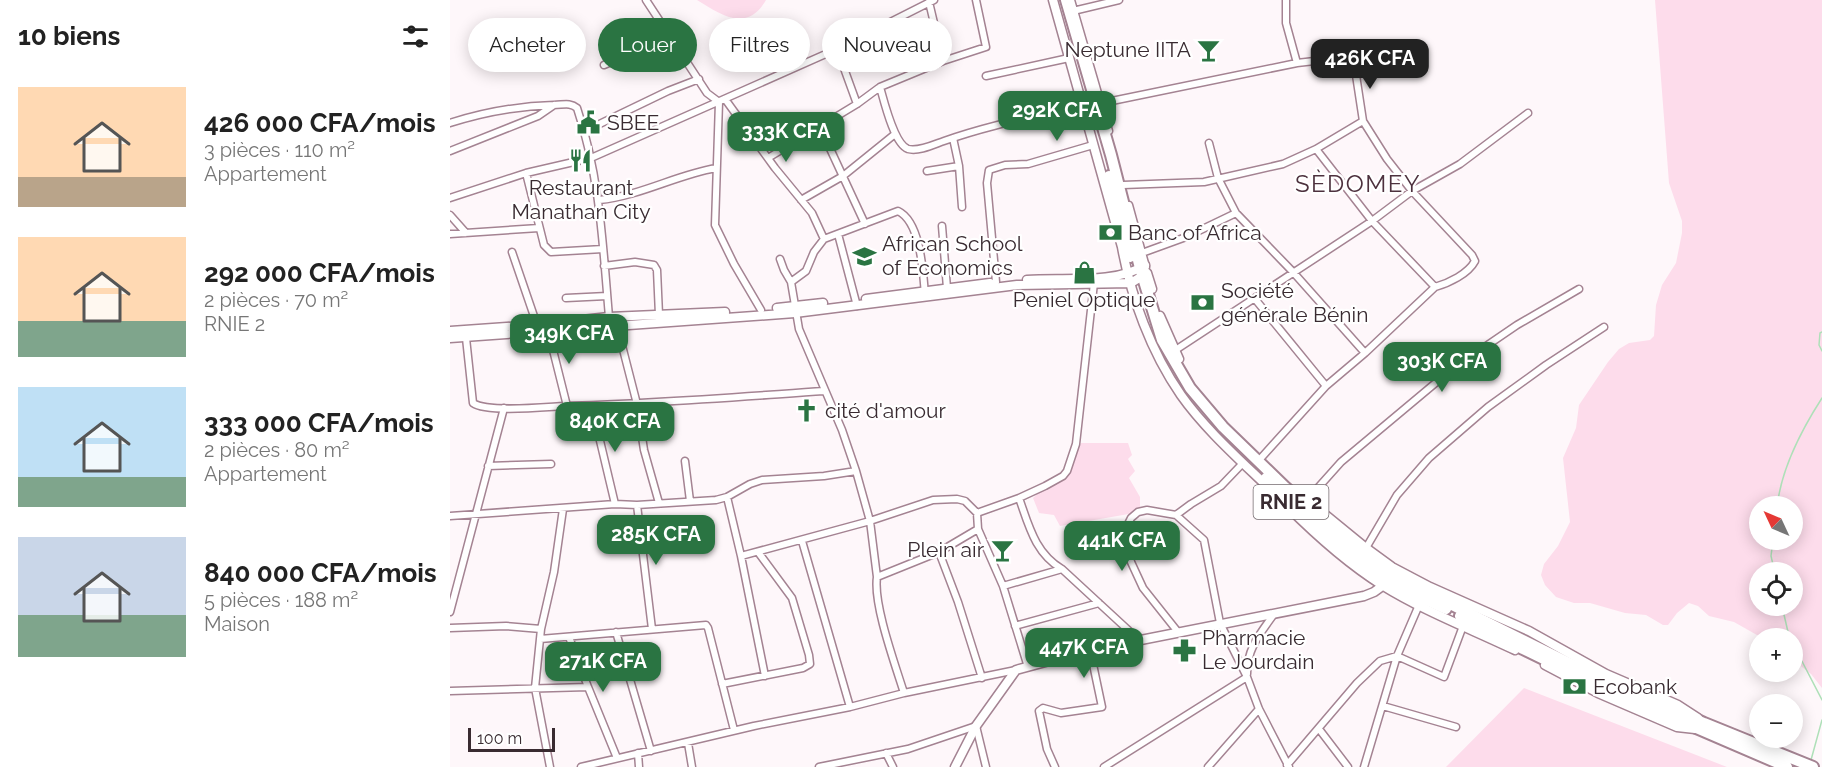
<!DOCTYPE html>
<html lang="fr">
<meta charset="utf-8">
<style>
body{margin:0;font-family:Raleway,sans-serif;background:#f2f2f2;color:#222;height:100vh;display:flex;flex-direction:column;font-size:22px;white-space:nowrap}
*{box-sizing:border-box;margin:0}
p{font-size:20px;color:#767676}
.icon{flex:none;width:33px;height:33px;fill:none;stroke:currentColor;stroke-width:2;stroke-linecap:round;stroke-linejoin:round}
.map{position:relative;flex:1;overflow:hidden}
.sheet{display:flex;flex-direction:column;background:#fff;width:450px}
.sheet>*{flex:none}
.banner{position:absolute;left:18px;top:18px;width:570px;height:54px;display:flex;gap:12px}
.needle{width:39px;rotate:314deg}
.controls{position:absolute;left:1299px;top:496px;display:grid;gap:12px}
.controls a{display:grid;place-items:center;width:54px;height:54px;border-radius:50%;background:#fff;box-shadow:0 3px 15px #0003;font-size:30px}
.scale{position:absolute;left:18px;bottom:15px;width:87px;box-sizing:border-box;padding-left:6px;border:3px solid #392b31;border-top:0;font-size:16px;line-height:21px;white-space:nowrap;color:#392b31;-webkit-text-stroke:4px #fff;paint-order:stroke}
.price{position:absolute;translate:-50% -51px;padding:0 14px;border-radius:12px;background:#2a7442;color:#fff;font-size:20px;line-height:39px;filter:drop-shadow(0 2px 3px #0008)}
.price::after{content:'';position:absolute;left:50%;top:36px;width:18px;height:14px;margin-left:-9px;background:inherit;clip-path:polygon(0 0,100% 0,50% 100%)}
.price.current{background:#222;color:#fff}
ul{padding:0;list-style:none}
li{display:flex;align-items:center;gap:18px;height:150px;padding:0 18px}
li span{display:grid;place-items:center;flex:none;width:168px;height:120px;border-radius:0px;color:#555}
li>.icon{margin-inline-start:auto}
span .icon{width:72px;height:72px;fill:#fffc;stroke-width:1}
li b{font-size:26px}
h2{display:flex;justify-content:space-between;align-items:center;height:72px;padding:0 18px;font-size:26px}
.pill{padding:0 21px;border-radius:27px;background:#fff;box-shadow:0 3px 15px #0003;font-size:21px;line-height:54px}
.pill.current{background:#2a7442;color:#fff}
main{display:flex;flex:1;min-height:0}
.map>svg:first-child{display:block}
</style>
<main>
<section class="sheet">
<h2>10 biens<svg class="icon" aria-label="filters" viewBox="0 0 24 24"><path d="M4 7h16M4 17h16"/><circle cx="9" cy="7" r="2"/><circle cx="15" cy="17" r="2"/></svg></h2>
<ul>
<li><span style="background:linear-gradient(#ffd9b3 75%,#b9a48a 0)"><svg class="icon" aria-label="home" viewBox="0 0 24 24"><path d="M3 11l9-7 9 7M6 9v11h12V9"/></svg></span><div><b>426 000 CFA/mois</b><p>3 pièces · 110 m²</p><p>Appartement</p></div></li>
<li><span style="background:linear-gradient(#ffd9b3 70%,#7fa58c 0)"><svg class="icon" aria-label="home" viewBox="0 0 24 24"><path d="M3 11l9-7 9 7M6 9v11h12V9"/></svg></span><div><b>292 000 CFA/mois</b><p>2 pièces · 70 m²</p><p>RNIE 2</p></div></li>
<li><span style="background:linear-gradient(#bfe0f5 75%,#7fa58c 0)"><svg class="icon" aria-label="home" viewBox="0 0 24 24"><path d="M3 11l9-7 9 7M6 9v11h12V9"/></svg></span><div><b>333 000 CFA/mois</b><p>2 pièces · 80 m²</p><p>Appartement</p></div></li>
<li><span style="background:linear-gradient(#c9d6e8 65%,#7fa58c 0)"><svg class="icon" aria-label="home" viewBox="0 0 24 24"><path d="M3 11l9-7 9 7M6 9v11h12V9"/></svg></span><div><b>840 000 CFA/mois</b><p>5 pièces · 188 m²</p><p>Maison</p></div></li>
</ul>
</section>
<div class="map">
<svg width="1372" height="767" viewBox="0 0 1372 767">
<rect width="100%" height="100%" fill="#fef7fa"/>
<!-- green -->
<path fill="#fddceb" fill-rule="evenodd" d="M247 0H316C297 33 271 15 247 0Z
M1205 0H1372V688L1361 674 1343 660 1342 639H1314L1284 622 1259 616 1248 606 1239 603 1227 613 1218 625H1213L1196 615 1175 613 1140 603H1124L1106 597 1095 585 1091 575 1094 564 1108 546 1120 522 1113 458 1126 428 1129 405 1158 362 1169 349 1179 343 1200 340 1204 336 1206 305 1212 285 1226 263 1232 233V221L1219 183ZM1310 507H1342V540H1310ZM1310 573H1342V606H1310Z
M631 443H678L682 455 678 459 685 471 679 478 690 497V512L610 526 604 515 589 513 583 498 594 488 615 477Z
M1074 688 1277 767H996Z"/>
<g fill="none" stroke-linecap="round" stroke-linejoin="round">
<!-- stream -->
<path stroke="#aee0b8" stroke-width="1.5" d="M1372 332 1370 333 1369 345 1372 351
M1327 507C1331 470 1352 429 1372 398
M1323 540 1321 556 1325 573
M1332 606 1338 632 1341 639
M1342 642 1372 700
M1361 760 1372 720"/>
<defs>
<path id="street" d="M196 0 257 93 269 102 265 225 284 264 311 310
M621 0 659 131
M836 0V23L847 63
M479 2 493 61
M623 11 669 0
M387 49 407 104
M154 65 221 37
M536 76 619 58
M430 87C434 101 444 144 458 149 469 152 485 144 494 141 539 125 587 116 633 105
M275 99 325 168 362 213 374 239
M652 103 847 63 882 59 904 62 922 59 956 50
M0 123C34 112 69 106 104 105 113 105 120 102 127 108 150 176 153 247 159 317L167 326 187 404 194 450 209 503
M370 127 415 224
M135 131 218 91 249 79
M759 143 768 178 786 213 843 272 915 353
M866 149 922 221 985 287
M0 151 88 116 104 105
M318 158 407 104 430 87 493 61 536 47 526 0
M509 166 512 207
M477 171 509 166 503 138
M76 173 94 245 101 252 153 249
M673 185 754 182 833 164 866 149 913 121
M0 198 76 173 141 158 387 49 484 0
M149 200C190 196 226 175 266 168
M351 200 393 176 445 134
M679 205 696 267
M0 215 16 233
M492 226 497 288
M0 234 89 228
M388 234 407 306
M62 252 87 325
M692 253 736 237 786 213
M330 259 334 270 341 282
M154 266 185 262 204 265 207 270 209 315
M546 282 537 183 539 170 555 165 578 164 643 145
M116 298 157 296
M805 299 876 386
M98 330 117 406
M16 338 23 403C37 413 95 407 114 406 201 404 287 397 374 391
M724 351 922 221 962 191 1010 164 1078 113
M142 407 165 504
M811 458 876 386 915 353 985 287C999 283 1018 274 1025 261L1022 255 962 191 937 159 913 121 904 62
M235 461 240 501
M38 466 101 464
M277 497 291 556 315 676
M569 498C579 526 585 553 612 569L689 640
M857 500 891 462 1001 370 1067 325 1129 289
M187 505 202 629
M527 513 569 498 595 486 613 476 617 471 626 444 644 283
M726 515 741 504 771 486 793 463
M0 516 165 504 187 505 266 500 277 497 300 484 312 480 374 476 406 471
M352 541 400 707
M916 548 947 495 979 458 1038 407 1096 365 1154 327
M489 552 508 602 532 678
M291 556 420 521 483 500 507 499 515 501 527 513 528 529 553 586 578 667
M427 577 489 552 528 529
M553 586 612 569
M0 612 54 408
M565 626 649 603
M0 628 56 626 91 629
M166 632 201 751
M728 632 693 588 681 562 677 546V526L681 518 688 512 697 510 726 515 754 540 770 623 797 677 809 709 839 767
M119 637 138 687 167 758
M90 639 256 625 258 628 284 730
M797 674C797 648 810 634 824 614
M272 684 353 668 360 664 359 655 342 598 308 552
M0 691 138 687
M454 693C445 664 423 604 427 577L420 521 406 471 392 430 349 329 341 282 356 271 364 252 374 239 448 211C471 222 473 272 475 295
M933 706 1006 727
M869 729 898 767
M238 743 242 767
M188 753 189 767
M436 753 443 767
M837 765 907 683 930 661 947 656 994 677 1013 626
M100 767 85 688 91 629 104 572 113 509
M131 767 304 726 400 707 454 693 566 670
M369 767 458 749 526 726 536 767
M605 767 597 749 589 711 593 708 611 713 652 707 640 650
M654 767 797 677
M758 767 809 709
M914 767 947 656 969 605"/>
<path id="secondary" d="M603 0 672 247C681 297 701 352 731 395 755 429 789 459 819 488
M577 280C612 277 665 285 695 265
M416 299 540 283
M327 308 373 303
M710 316 729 359
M0 331 87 325 159 317 275 312
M0 338 345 313 567 285 681 283 697 273 702 289
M837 506C866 535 897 563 932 585 974 611 1021 629 1065 650
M867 508 916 548 942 567 980 587 1079 631 1156 674 1228 705 1248 718
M1095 665 1148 693 1227 727 1245 729
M505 767 526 726 566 670 640 650 914 596 924 592 935 584"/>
<path id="highway" d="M616 0 661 155 690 268 712 340 740 388 773 427 835 487 910 552 940 572 976 592 1121 664 1254 723 1363 767
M659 176 680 257
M816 478C853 515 893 553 937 580 956 591 976 600 996 609
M1010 616 1073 649 1151 687 1337 767"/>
</defs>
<!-- street casing -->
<use href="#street" stroke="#a48392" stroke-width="9"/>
<!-- secondary casing -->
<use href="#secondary" stroke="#a48392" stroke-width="11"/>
<!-- highway casing -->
<use href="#highway" stroke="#a48392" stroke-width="14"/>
<!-- street -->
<use href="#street" stroke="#fff" stroke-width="6"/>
<!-- secondary -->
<use href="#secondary" stroke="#fff" stroke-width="8"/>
<!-- highway -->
<use href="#highway" stroke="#fff" stroke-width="10"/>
</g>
<!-- icons -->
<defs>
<symbol id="bar-bare" viewBox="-9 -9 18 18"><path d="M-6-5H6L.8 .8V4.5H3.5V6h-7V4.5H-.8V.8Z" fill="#2a7442" stroke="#fff" stroke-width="2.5" paint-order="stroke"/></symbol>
<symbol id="civic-bare" viewBox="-9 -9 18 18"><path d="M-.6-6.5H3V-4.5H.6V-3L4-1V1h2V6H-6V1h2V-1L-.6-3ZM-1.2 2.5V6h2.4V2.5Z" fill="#2a7442" stroke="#fff" stroke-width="2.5" paint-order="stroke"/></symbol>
<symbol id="restaurant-bare" viewBox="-9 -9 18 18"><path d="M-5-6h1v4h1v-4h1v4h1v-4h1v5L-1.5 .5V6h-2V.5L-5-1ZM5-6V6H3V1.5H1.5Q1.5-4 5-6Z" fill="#2a7442" stroke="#fff" stroke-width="2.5" paint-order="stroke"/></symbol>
<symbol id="bank-bare" viewBox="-9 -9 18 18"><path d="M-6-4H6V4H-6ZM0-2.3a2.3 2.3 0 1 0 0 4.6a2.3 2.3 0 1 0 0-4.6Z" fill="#2a7442" stroke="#fff" stroke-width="2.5" paint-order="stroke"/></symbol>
<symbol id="university-bare" viewBox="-9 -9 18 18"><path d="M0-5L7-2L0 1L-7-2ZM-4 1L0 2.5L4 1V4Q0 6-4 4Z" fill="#2a7442" stroke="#fff" stroke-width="2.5" paint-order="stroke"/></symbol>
<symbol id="shop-bare" viewBox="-9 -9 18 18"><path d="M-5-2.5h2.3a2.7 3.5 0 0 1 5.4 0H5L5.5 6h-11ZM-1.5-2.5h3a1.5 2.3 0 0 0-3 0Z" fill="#2a7442" stroke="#fff" stroke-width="2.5" paint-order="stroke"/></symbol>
<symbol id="church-bare" viewBox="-9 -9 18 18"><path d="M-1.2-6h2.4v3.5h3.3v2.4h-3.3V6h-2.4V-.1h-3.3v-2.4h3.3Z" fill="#2a7442" stroke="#fff" stroke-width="2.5" paint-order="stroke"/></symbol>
<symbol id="pharmacy-bare" viewBox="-9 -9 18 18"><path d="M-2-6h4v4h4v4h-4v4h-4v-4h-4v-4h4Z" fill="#2a7442" stroke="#fff" stroke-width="2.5" paint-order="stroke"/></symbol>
</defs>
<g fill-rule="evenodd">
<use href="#bar-bare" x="742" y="34" width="33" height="33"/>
<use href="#civic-bare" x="122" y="106" width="33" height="33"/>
<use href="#restaurant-bare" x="114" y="144" width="33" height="33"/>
<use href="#bank-bare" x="644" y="216" width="33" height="33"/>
<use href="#university-bare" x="398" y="240" width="33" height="33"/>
<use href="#shop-bare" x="618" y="256" width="33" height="33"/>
<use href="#bank-bare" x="736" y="286" width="33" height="33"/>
<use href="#church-bare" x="340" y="394" width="33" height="33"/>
<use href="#bar-bare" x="536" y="534" width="33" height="33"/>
<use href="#pharmacy-bare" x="718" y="634" width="33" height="33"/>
<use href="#bank-bare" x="1108" y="670" width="33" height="33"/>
</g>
<g text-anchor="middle" stroke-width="4.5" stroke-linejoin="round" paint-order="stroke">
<!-- shield labels -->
<rect fill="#fff" stroke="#746b6f" stroke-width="1.5" x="803.5" y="485" width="75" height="34" rx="4.5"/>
<g font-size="20" font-weight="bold" fill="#392b31">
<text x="841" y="509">RNIE 2</text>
</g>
<!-- poi labels -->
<g font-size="21" fill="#392b31" stroke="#fff" text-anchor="start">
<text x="741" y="57" text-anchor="end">Neptune IITA</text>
<text x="157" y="130">SBEE</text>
<text x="131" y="195" text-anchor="middle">Restaurant<tspan x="131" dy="24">Manathan City</tspan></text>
<text x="678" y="240">Banc of Africa</text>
<text x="432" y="251">African School<tspan x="432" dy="24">of Economics</tspan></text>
<text x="771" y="298">Société<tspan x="771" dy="24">générale Bénin</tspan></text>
<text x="634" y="307" text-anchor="middle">Peniel Optique</text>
<text x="375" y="418">cité d'amour</text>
<text x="534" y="557" text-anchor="end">Plein air</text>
<text x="752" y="645">Pharmacie<tspan x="752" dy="24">Le Jourdain</tspan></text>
<text x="1143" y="694">Ecobank</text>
</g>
<!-- quarter labels -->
<g font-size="24" letter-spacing="1.5" fill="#4d313e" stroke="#fff">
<text x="908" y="192">SÈDOMEY</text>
</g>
</g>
</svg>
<div class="controls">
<a><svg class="needle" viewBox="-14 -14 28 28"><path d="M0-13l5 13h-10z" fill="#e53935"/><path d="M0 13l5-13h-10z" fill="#767676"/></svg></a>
<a><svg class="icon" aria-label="locate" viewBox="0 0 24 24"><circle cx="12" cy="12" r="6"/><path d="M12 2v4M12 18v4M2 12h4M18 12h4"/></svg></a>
<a>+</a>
<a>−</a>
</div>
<div class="scale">100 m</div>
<b class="price current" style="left:920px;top:90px">426K CFA</b>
<b class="price" style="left:607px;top:142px">292K CFA</b>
<b class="price" style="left:336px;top:163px">333K CFA</b>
<b class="price" style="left:119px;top:365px">349K CFA</b>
<b class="price" style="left:992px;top:393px">303K CFA</b>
<b class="price" style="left:165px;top:453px">840K CFA</b>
<b class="price" style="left:206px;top:566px">285K CFA</b>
<b class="price" style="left:672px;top:572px">441K CFA</b>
<b class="price" style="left:634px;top:679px">447K CFA</b>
<b class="price" style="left:153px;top:693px">271K CFA</b>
<div class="banner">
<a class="pill">Acheter</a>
<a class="pill current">Louer</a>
<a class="pill">Filtres</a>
<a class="pill">Nouveau</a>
</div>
</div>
</main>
